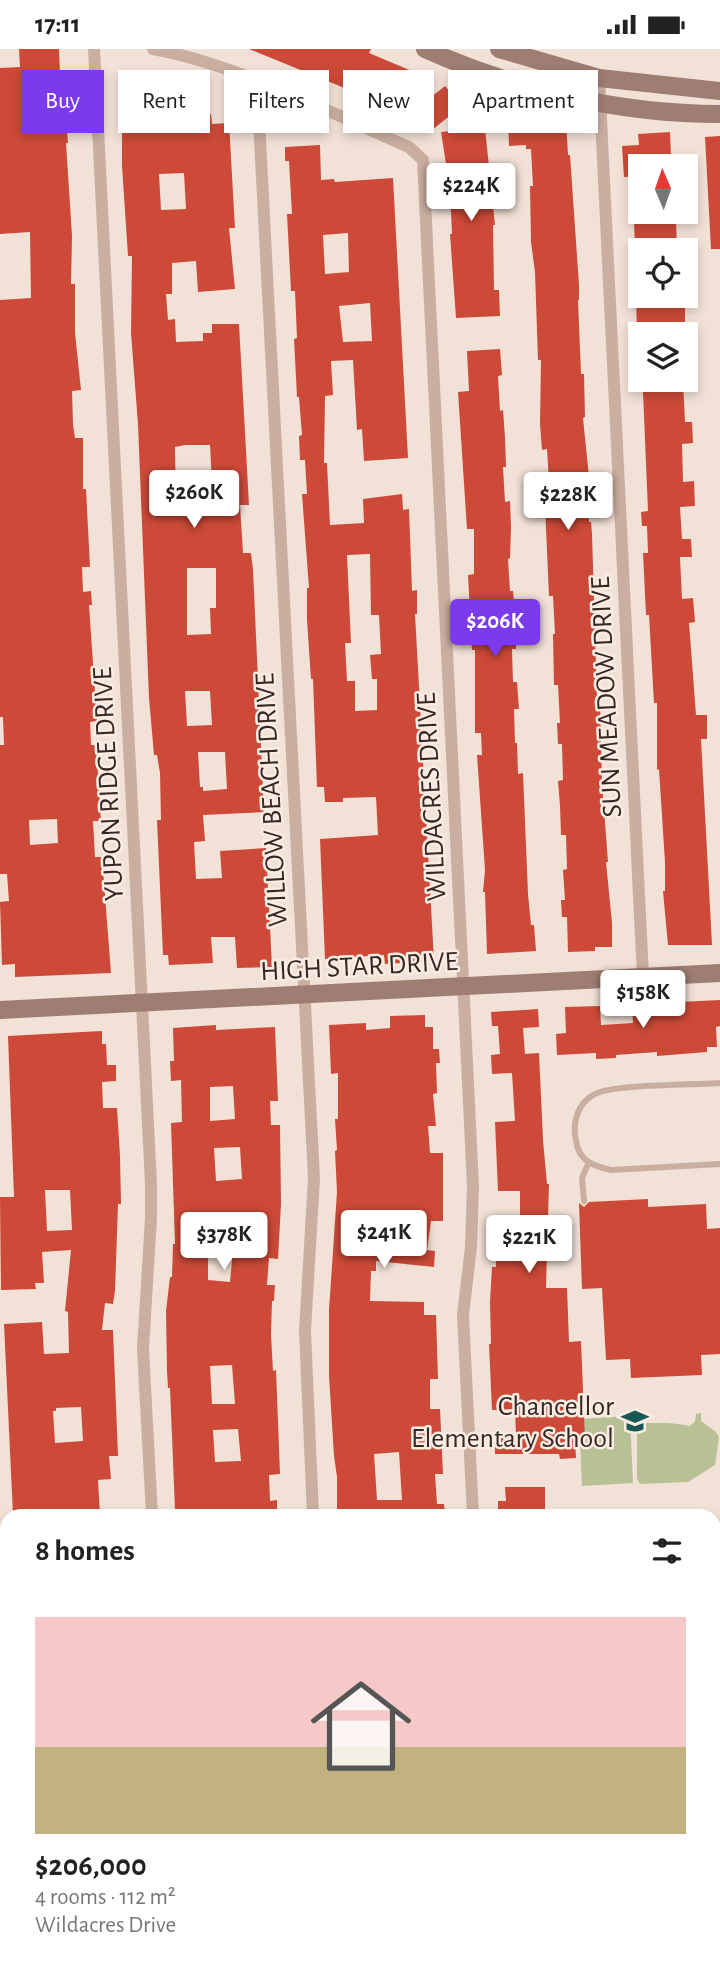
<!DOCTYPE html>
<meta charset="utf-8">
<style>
body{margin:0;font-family:"Alegreya Sans",sans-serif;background:#f6f6f6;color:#222;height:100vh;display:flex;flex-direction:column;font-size:26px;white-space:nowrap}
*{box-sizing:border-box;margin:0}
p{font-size:23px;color:#767676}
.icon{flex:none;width:38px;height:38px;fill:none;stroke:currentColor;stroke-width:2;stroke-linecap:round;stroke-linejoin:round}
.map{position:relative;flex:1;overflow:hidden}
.side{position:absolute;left:0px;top:1460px;width:721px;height:471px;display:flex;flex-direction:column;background:#fff;border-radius:21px 21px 0 0;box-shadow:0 4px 10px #0003}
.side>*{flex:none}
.banner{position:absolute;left:21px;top:21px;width:679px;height:63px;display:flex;gap:14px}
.needle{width:46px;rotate:358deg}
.fabs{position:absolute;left:628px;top:105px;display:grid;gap:14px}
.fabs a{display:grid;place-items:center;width:70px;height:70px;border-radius:0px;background:#fff;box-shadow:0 4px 10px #0003;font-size:35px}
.price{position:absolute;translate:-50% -60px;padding:0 16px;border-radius:7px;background:#fff;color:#222;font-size:23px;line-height:46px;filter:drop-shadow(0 2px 4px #0008)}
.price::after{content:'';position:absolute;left:50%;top:42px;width:21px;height:16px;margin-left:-10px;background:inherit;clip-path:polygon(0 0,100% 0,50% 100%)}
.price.current{background:#7c3aed;color:#fff}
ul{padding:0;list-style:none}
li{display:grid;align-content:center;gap:14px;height:371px;padding:0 35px}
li+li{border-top:2px solid #e0e0e0}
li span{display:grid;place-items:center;height:217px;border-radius:0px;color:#555}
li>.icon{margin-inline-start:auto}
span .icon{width:126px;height:126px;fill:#fffc;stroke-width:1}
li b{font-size:30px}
h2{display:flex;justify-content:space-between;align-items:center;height:84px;padding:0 35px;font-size:30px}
.pill{padding:0 24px;border-radius:0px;background:#fff;box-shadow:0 4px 10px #0003;font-size:24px;line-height:63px}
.pill.current{background:#7c3aed;color:#fff}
.status{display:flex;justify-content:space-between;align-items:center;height:49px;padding:0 35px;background:#fff;direction:ltr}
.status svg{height:19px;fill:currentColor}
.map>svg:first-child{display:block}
</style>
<div class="status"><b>17:11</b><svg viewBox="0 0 49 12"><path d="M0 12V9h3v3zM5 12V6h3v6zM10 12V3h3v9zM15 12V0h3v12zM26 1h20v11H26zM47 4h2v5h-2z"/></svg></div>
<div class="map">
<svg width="720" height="1930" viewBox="0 0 720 1930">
<rect width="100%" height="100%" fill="#f2e1d6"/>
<!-- green -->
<path fill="#b8c195" d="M701 1364V1372L716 1383 719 1388 715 1416 688 1433 640 1435 637 1430V1377L640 1374C658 1374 673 1373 690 1377L695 1372 696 1365Z
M630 1367 633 1434 582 1437 579 1370Z"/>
<!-- building -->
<path fill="#cd4a38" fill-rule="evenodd" d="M19 0H59L60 26H55L58 74 60 81H67L68 94H66L72 187 71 235H75V284L81 341 72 342 73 376 75 389H83V440H86L90 518H82L83 543 91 542 92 556H89L97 672 90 673 91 696H99L100 710H97L101 772H93L95 808H102L111 924 15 928V915L2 916 0 853 9 852 7 825H0V696H4L3 668H0V251L31 249 30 183 0 185V19L20 18ZM57 770 58 794 30 796 29 771Z
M249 0H371L369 4 426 28 408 68 367 52 369 49Z
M122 34H168V68L211 65 212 75 229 74 235 179H229L235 240 198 243 196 212 172 214V245H166L168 271 175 270 176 293 203 292V284H212V275H239L249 456H240L243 504H251L253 521 264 763 203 766 205 792 194 793 196 830 222 829 220 802 266 799 272 918 237 919 235 888H211L213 914 169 916 168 906H163L157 771H161L160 724 157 706H154L149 649 138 375 131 284 132 207H128L122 117ZM184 124 186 160 161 161 159 125ZM185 396H210L212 434 203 435 205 463 176 465 175 398ZM187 519H216V559H210L211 585 187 586ZM185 642H210L212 676 187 677ZM198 703H225L227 740 203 742V738H200Z
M445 37 462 57 432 81 415 61Z
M566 69 568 106H570L579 236V251H578L581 325H584L585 368 583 369 589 428H586L589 473H591L592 485 597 649H600L602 734 608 813H606L612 874V898H595V902L568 903 567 868H562L561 851H565L563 821 567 820 566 786H561L560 757 558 732 563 731 562 695H558L557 674H560L558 636H554L553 585H555L553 547H549L544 434 549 433 547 400 542 401 540 375 541 311H538L535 223 531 193 530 137H533L531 100H526V96L509 97 508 72Z
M485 79 495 176H493L494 241H499L500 267 456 269 450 185H452L450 140 441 83Z
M670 83 671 108H663V117H640V127L624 128 622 97 639 96 638 85Z
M720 87V200H711L705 88Z
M320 96 321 131 334 130 335 133 393 129 408 409 364 412 362 380 357 381 353 311 331 312 333 346 325 347 324 414H327L330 476 364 474 363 450 402 445 403 461 409 460 412 542 417 541V565H415L434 912 385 915 384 906 325 910 320 790 378 786 376 748 343 749V753H325L324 738H317L313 630H311L307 571V539H309L302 445H307L305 411H300L299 387 302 386 299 348H297L294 290 297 289 295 242H291L287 165H292L289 112H285V98ZM348 184 349 223 325 225 323 186ZM370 254 372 292 343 293 339 257ZM370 505 371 566H379L381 605 370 606 372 630H377V661L355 662V632H347L345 594H351L347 506Z
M676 170 677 201H635L634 171Z
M628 213H640V244L629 245Z
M636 247H670L671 257H685V275H665V285H637Z
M500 300 502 326 498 327 500 362 503 361 505 388 506 418H503L505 453 510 452 511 478 510 509 508 510 510 542H513L516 574V600H512L513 633H517L519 660H514L515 694H517L518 725 523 724 528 845 531 876H534L536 902 487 905 485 843H483L485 821 477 706H482L481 684H475V601H472L468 526 474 525V480H467L458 343 469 342 467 302Z
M634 331H683L685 373H692L693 394 682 395 683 433 694 432 695 457 680 458 682 490H691L692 508H680L682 550 693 549 695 573 689 574 696 666H707V690H701L712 896H668L663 842H665V813L659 720 657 721V654H654L649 566H646L643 504H648L647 477H642L641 463 648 462 643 343H635Z
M679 951V953L720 951V977L716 978 717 998H707V1003L657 1007V1003L616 1006V1009L596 1010V1004L557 1006 556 985 566 984 565 958 600 957 601 976 633 974 632 956Z
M538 960 539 978 523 979 525 1005 539 1004 543 1091 547 1135H549L546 1239H567L569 1293 581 1292 585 1391 575 1392 576 1409 560 1410 559 1405H495V1386H516L515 1360 492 1361 489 1295H491L490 1253 492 1218H496V1167H520V1142H498L495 1073 515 1072 512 1024 492 1025 491 1006 500 1005 498 977H492L491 963Z
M425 966V978H433V1000H439L440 1014H436L437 1044 433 1045 436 1077H428L430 1104H443V1172H431L427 1201 435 1202 434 1218 376 1212V1222H371L370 1252 424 1253V1266H436L438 1330H430V1360H440L443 1425H435L437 1455H444L445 1466H337V1428L334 1407 329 1327V1261L337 1143 335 1102 337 1101 335 1070H338V1024L331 1025 329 976 366 974V981L390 979V967ZM399 1403 402 1451H377L374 1405Z
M216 976V981L275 978 278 1052H270L271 1076H280L281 1155 278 1210 269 1209 267 1236H275L274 1252H272L271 1286 273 1322 276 1321 280 1425 269 1426 270 1452 277 1451V1463L270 1464V1466H183L182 1460 175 1461 170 1339H168L167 1322 166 1262 170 1228H172L173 1195H175L171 1074 182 1073 181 1031 171 1032 170 1012H174L173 979ZM233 1037 235 1070 210 1072V1038ZM240 1098 242 1130 216 1132 214 1099ZM208 1191H234L230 1233 208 1231ZM232 1316 235 1355H212L210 1317ZM238 1380 241 1412 215 1413 213 1381Z
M102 982V995H106L107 1016H116V1032L102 1033 103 1059H117L120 1107 121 1155H118L115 1242 113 1255 105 1254 102 1281H113L118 1407H109L111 1430 98 1431 100 1466H13L4 1275 42 1273 44 1305 69 1304 68 1263 65 1262 71 1201 42 1203 44 1234H35L36 1240 1 1241 0 1148H14L8 987ZM45 1141H70L72 1181 47 1182ZM81 1358 83 1392 55 1394 53 1362H56V1359Z
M648 1150V1158L706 1155 707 1180 720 1179V1305L701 1306 702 1326 631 1329 630 1310 606 1311 602 1239 582 1240 579 1154 584 1158 589 1153Z
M505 1438H545V1466H498V1452H506Z"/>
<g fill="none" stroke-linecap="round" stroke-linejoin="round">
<!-- lane -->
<path stroke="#caafa1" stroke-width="6" d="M720 1034C695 1036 613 1035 595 1045 577 1054 572 1074 576 1092 579 1112 593 1117 611 1121L720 1115
M584 1152 582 1129 588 1115
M714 1811 720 1810
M600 1923V1930"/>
<!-- street -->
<path stroke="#caafa1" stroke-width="12" d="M94 0 151 1135V1169L143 1300 152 1466
M153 0C237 15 330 64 409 98L423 111 473 1137 471 1198 463 1266 473 1466
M599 29 643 928
M257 33 314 1129 305 1282 313 1466
M714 1642H720
M0 1678 7 1677
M0 1818 7 1849
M38 1923 42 1930
M241 1923 247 1930
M498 1923 499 1930"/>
<!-- secondary -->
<path stroke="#9e7d73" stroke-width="18" d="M425 0C516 41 620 65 720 65
M499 0 599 29 720 42
M0 961 720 924"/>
</g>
<!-- icons -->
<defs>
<symbol id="school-bare" viewBox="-9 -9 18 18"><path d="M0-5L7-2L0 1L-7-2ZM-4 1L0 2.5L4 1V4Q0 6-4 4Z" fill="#185854" stroke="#faece2" stroke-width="2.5" paint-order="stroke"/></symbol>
</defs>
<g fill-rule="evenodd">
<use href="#school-bare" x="616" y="1353" width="38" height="38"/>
</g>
<g text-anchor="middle" stroke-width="5" stroke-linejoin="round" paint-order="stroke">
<!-- street labels -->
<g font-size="28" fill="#342724" stroke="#faece2">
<text transform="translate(605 648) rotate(-93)" y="10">SUN MEADOW DRIVE</text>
<text transform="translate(107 735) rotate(-93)" y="10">YUPON RIDGE DRIVE</text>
<text transform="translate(430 748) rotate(-93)" y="10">WILDACRES DRIVE</text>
<text transform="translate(270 751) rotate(-93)" y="10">WILLOW BEACH DRIVE</text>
<text transform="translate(359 916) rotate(-3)" y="10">HIGH STAR DRIVE</text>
</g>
<!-- poi labels -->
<g font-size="28" fill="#342724" stroke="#faece2" text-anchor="end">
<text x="614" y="1366">Chancellor<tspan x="614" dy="32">Elementary School</tspan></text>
</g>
</g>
</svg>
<div class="fabs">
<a><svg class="needle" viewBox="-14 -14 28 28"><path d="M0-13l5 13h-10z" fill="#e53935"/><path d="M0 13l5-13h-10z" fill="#767676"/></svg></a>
<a><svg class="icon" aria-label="locate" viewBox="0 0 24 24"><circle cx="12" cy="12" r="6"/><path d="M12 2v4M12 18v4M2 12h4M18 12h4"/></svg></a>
<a><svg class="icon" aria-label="layers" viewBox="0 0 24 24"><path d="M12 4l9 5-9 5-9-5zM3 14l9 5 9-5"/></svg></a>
</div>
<b class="price" style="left:471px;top:174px">$224K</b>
<b class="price" style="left:194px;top:481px">$260K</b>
<b class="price" style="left:568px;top:483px">$228K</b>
<b class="price current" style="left:495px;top:610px">$206K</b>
<b class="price" style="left:643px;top:981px">$158K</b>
<b class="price" style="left:384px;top:1221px">$241K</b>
<b class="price" style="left:224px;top:1223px">$378K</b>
<b class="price" style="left:529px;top:1226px">$221K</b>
<div class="banner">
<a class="pill current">Buy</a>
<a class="pill">Rent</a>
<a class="pill">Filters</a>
<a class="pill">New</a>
<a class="pill">Apartment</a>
</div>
<section class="side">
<h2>8 homes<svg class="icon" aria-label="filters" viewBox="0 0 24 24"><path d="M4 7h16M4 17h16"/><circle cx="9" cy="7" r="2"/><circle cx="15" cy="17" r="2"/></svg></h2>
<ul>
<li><span style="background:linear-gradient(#f6c9c9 60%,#c2b280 0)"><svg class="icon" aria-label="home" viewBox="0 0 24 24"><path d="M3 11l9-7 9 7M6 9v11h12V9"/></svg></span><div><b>$206,000</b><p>4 rooms · 112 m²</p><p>Wildacres Drive</p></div></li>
</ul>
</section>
</div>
